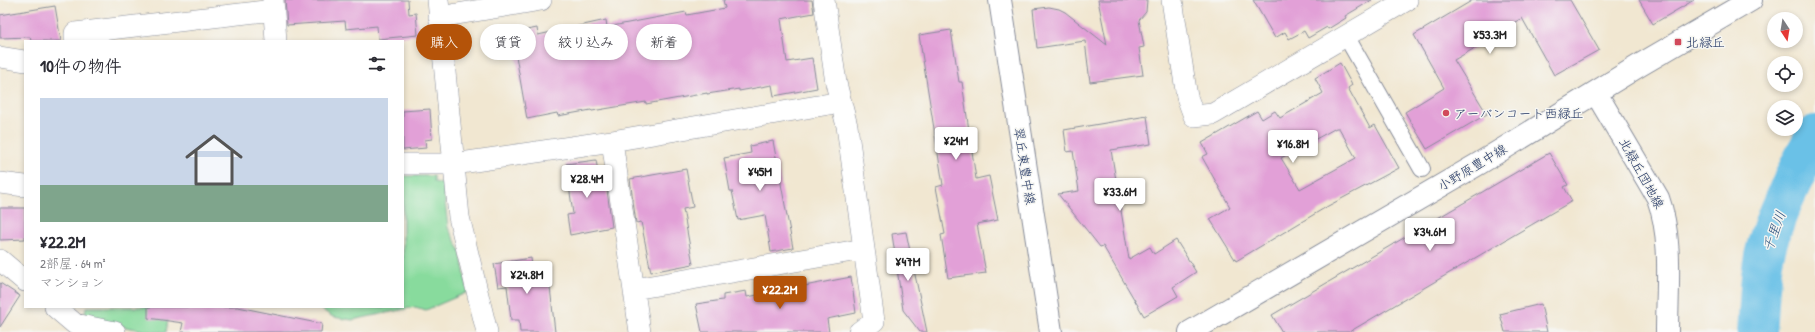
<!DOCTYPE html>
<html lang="ja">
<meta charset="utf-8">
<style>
body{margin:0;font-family:"Patrick Hand","Klee One",sans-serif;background:#f2f2f3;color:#2b2b33;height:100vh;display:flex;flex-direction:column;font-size:15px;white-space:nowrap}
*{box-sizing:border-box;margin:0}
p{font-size:13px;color:#7c7c81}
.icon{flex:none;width:22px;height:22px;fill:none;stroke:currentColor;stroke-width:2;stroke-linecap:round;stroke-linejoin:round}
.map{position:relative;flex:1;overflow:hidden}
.details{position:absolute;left:24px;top:40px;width:380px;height:268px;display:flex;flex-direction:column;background:#fff;border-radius:0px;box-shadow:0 2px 6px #0003}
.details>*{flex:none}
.hud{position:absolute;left:416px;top:24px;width:380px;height:36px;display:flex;gap:8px}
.needle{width:26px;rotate:168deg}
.tools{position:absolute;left:1767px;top:12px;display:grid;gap:8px}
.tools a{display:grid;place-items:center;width:36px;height:36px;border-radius:50%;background:#fff;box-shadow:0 2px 6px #0003;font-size:20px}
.price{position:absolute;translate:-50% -34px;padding:0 9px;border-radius:4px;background:#fff;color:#222;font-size:13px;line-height:26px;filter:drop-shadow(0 1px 2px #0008)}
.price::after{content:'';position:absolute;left:50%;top:24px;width:12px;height:9px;margin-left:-6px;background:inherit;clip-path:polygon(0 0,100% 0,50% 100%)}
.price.selected{background:#b45309;color:#fff}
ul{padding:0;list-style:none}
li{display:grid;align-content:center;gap:8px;height:212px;padding:0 16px}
li span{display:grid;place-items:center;height:124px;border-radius:0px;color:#555}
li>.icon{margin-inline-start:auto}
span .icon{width:72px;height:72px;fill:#fffc;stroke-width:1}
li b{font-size:17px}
h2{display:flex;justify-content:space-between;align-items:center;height:48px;padding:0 16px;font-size:17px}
.tag{padding:0 14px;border-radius:18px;background:#fff;box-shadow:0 2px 6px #0003;font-size:14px;line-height:36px}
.tag.selected{background:#b45309;color:#fff}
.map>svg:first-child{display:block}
</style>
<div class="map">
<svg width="1815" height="332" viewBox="0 0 1815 332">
<rect width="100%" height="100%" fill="#f6f6f2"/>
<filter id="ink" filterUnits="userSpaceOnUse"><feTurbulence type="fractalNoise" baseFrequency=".025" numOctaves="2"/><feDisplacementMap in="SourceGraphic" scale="8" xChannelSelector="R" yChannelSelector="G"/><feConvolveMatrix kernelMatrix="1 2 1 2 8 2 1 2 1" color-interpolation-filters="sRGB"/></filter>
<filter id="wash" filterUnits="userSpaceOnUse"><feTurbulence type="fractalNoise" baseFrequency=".012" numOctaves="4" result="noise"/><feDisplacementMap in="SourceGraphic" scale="16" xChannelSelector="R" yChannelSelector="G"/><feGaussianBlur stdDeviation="0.9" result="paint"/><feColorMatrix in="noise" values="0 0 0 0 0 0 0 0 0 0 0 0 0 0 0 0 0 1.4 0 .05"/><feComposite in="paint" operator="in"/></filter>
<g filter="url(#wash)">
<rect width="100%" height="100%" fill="#f1e7d1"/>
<!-- green -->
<path fill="#88db9d" stroke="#52857e" d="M403 176H434V182L443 184 448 228 460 250 468 292 426 310 415 307 352 320 333 317 318 307H403Z
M86 307H170L166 332H153L92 321 85 313Z"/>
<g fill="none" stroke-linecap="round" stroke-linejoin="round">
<!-- river -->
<path stroke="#6ac1e7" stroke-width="40" d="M1757 332C1759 311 1759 289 1762 268 1768 224 1796 175 1815 135"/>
</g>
<g id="blocks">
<!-- building -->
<path fill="#e2a0d7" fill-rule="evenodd" d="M285 0H408L409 14 416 13 418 35 378 39 377 26 346 29 345 21 287 25Z
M723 0H812L814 13 781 19 787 62 812 58 817 88 774 96 772 85 739 91V89L707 94V93L646 104V102L592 111 591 110 558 116 557 113 527 119 512 33 537 28 538 35 606 20 607 27 686 12 687 15 725 8Z
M1098 0H1147L1146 12 1139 20 1144 47 1139 48 1143 75 1090 82 1085 41 1037 48 1033 9 1049 7 1059 9 1065 12 1107 45Z
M1253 0H1372L1345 16 1346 18 1328 29 1327 27 1308 38 1304 31 1289 39 1285 32 1275 38Z
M1473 0H1570L1599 50 1554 75 1522 18 1481 42 1482 44 1454 60 1487 114 1427 149 1405 112 1444 88 1414 35Z
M1639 0H1694L1653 24Z
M55 6 61 41H31L30 37 0 38V15Z
M951 30 959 82H962L976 179 989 176 998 220 977 224 986 273 948 278 941 235 945 234 936 187 943 185 919 35Z
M1340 63 1352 85 1348 88 1370 128 1375 125 1399 168 1328 206 1236 261 1210 219 1230 207 1202 157 1208 154 1202 143 1257 111 1262 119 1275 111 1280 118 1323 93 1315 78ZM1336 128H1339L1356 158 1300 189 1281 158Z
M430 109 432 139 425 140 426 148 403 150V111Z
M1147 116 1151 144 1111 150 1129 259 1150 247 1154 254 1176 240 1196 272 1173 287 1178 296 1144 316 1103 246 1100 247 1058 194 1079 191 1073 151 1067 152 1064 130Z
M773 141 793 248 771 252 765 215 738 220 732 191H730L724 158 751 153 750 146Z
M1549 153 1568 185 1564 187 1572 201 1349 332H1282L1272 315Z
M596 160 600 184 606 183 612 227 570 235 567 215 573 214 566 164Z
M686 169 693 207 683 209 693 264 651 272 641 222 636 223 630 179Z
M0 208H25V239L0 240Z
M906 232 927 332H920L903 310 892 234Z
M531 258 532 267 545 266 550 287 555 332H520L519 320H511L507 286 498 287 494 264Z
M851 277 856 313 827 319 829 332H702L696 304 723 300V295L746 291 747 297Z
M0 283 20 296 0 327Z
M1541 304 1547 332H1505L1500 314Z
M148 307H238L322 324 321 332H181L183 323 148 318Z"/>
</g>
</g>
<g filter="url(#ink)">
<use href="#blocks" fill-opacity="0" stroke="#868b98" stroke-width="1"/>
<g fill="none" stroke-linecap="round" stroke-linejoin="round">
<defs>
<path id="pedestrian" d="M1346 36 1422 169"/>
<path id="minor" d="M273 0 276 41
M438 0 459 217 487 332
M824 0 836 83 847 126 874 321 859 332
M1172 0 1187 97 1194 116 1213 114 1407 0
M439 17 541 0
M75 41V33L274 10
M0 57 25 61
M612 141 640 332
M403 164H454L612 141 841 102
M0 183 25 186
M0 260 25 281
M634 289 864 249
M55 307 75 324 115 332"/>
<path id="tertiary" d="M1000 0 1051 332
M1596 93 1658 198C1673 240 1667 288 1667 332
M1190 332 1480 163 1640 65 1751 0"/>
</defs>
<!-- pedestrian casing -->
<use href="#pedestrian" stroke="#868b98" stroke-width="18"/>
<!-- minor casing -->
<use href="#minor" stroke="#868b98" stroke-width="22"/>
<!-- tertiary casing -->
<use href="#tertiary" stroke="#868b98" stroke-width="24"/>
<!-- pedestrian -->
<use href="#pedestrian" stroke="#fff" stroke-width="16"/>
<!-- minor -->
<use href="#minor" stroke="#fff" stroke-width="21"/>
<!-- tertiary -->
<use href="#tertiary" stroke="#fff" stroke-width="22"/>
</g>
</g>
<!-- markers -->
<g fill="#d1495b" stroke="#f6f6f2" stroke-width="1.5">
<rect x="1674" y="38" width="8" height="8" rx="2"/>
<circle cx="1446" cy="113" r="4"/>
</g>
<g text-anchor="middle" stroke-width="3" stroke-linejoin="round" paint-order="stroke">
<!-- poi labels -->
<g font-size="13" fill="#1b2f5e" stroke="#f6f6f2" text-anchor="start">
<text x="1686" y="47">北緑丘</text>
<text x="1454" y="118">アーバンコート西緑丘</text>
</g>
<!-- street labels -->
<g font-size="13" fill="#1b2f5e" stroke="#f6f6f2">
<text transform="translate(1025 166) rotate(81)" y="5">翠丘東豊中線</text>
<text transform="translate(1472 167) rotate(-31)" y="5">小野原豊中線</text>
<text transform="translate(1642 173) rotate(61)" y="5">北緑丘団地線</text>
</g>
<!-- water labels -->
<g font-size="14" font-style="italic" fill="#2f5480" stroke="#f6f6f2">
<text transform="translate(1774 231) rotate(-70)" y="5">千里川</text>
</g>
</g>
</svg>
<div class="tools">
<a><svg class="needle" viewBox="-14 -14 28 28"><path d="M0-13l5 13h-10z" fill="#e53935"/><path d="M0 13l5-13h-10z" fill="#7c7c81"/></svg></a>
<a><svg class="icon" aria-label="locate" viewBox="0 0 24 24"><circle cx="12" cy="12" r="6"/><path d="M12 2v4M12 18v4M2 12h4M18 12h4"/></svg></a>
<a><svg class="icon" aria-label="layers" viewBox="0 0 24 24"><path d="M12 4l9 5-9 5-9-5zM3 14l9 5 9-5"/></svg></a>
</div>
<b class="price" style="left:1490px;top:55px">¥53.3M</b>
<b class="price" style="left:956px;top:161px">¥24M</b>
<b class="price" style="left:1293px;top:164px">¥16.8M</b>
<b class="price" style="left:760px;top:192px">¥45M</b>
<b class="price" style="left:587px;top:199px">¥28.4M</b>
<b class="price" style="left:1120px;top:212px">¥33.6M</b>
<b class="price" style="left:1430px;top:252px">¥34.6M</b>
<b class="price" style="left:908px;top:282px">¥47M</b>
<b class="price" style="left:527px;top:295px">¥24.8M</b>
<b class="price selected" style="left:780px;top:310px">¥22.2M</b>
<div class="hud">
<a class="tag selected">購入</a>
<a class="tag">賃貸</a>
<a class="tag">絞り込み</a>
<a class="tag">新着</a>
</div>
<section class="details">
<h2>10件の物件<svg class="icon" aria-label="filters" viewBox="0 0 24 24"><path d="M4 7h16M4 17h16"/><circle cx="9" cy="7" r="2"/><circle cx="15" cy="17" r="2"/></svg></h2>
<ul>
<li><span style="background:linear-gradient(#c9d6e8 70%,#7fa58c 0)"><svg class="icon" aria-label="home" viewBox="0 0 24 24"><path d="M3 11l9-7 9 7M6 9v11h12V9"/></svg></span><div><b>¥22.2M</b><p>2部屋 · 64 m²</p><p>マンション</p></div></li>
</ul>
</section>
</div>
